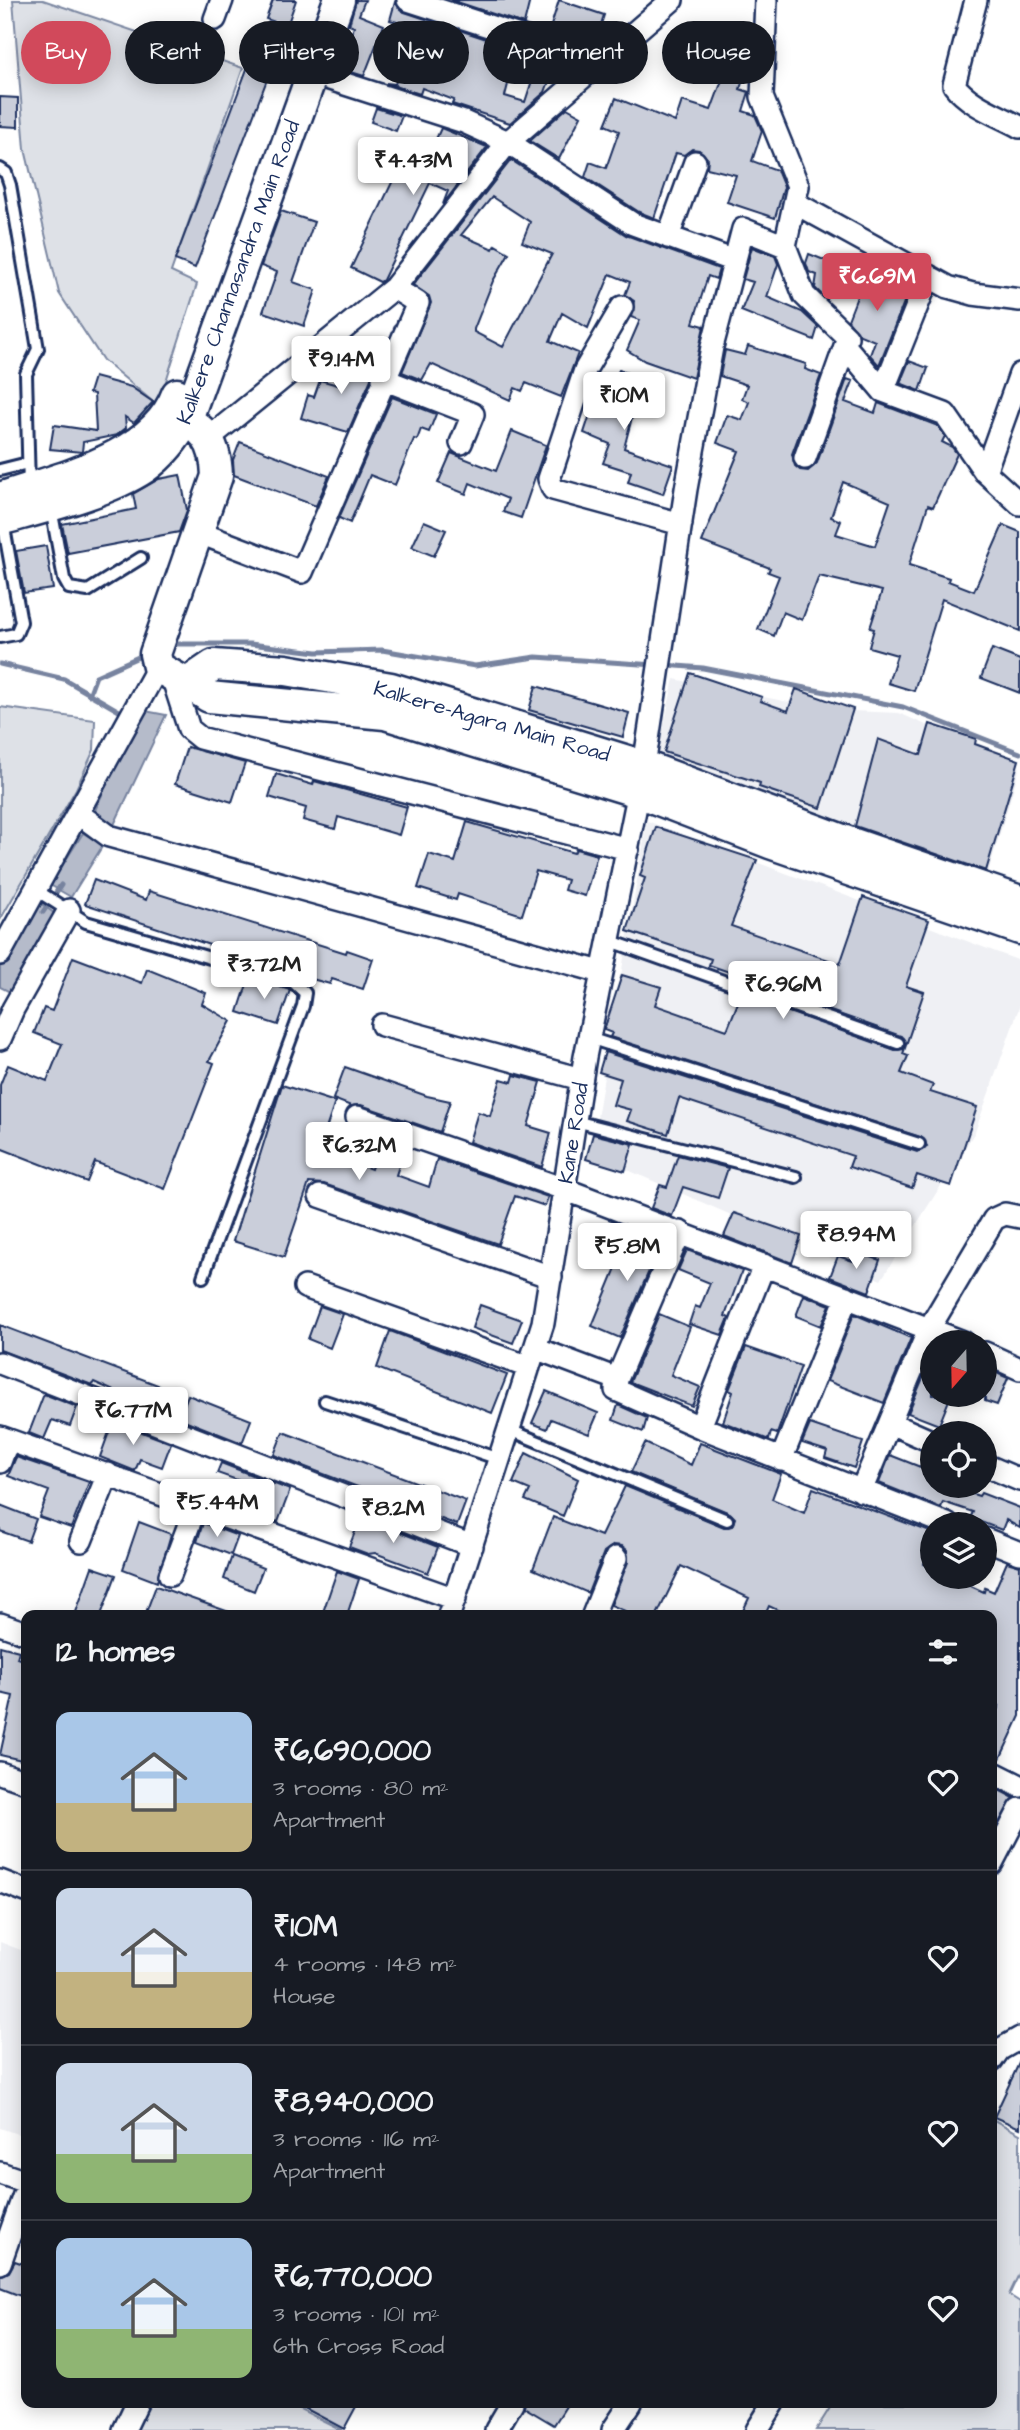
<!DOCTYPE html>
<meta charset="utf-8">
<style>
body{margin:0;font-family:"Architects Daughter",sans-serif;background:#242831;color:#f1f3f6;height:100vh;display:flex;flex-direction:column;font-size:26px;white-space:nowrap}
*{box-sizing:border-box;margin:0}
p{font-size:23px;color:#9ea1a6}
.icon{flex:none;width:38px;height:38px;fill:none;stroke:currentColor;stroke-width:2;stroke-linecap:round;stroke-linejoin:round}
.map{position:relative;flex:1;overflow:hidden}
.details{position:absolute;left:21px;top:1610px;width:976px;height:798px;display:flex;flex-direction:column;background:#171b24;border-radius:14px;box-shadow:0 4px 18px #0003}
.details>*{flex:none}
.hud{position:absolute;left:21px;top:21px;width:978px;height:63px;display:flex;gap:14px}
.needle{width:46px;rotate:200deg}
.tools{position:absolute;left:920px;top:1330px;display:grid;gap:14px}
.tools a{display:grid;place-items:center;width:77px;height:77px;border-radius:50%;background:#171b24;box-shadow:0 4px 18px #0003;font-size:35px}
.price{position:absolute;translate:-50% -60px;padding:0 16px;border-radius:7px;background:#fff;color:#222;font-size:23px;line-height:46px;filter:drop-shadow(0 2px 4px #0008)}
.price::after{content:'';position:absolute;left:50%;top:42px;width:21px;height:16px;margin-left:-10px;background:inherit;clip-path:polygon(0 0,100% 0,50% 100%)}
.price.current{background:#d1495b;color:#fff}
ul{padding:0;list-style:none}
li{display:flex;align-items:center;gap:21px;height:175px;padding:0 35px}
li+li{border-top:2px solid #363941}
li span{display:grid;place-items:center;flex:none;width:196px;height:140px;border-radius:14px;color:#555}
li>.icon{margin-inline-start:auto}
span .icon{width:84px;height:84px;fill:#fffc;stroke-width:1}
li b{font-size:30px}
h2{display:flex;justify-content:space-between;align-items:center;height:84px;padding:0 35px;font-size:30px}
.tag{padding:0 24px;border-radius:32px;background:#171b24;box-shadow:0 4px 18px #0003;font-size:24px;line-height:63px}
.tag.current{background:#d1495b;color:#fff}
.map>svg:first-child{display:block}
</style>
<div class="map">
<svg width="1020" height="2430" viewBox="0 0 1020 2430">
<rect width="100%" height="100%" fill="#fff"/>
<filter id="ink" filterUnits="userSpaceOnUse"><feTurbulence type="fractalNoise" baseFrequency=".0143" numOctaves="2"/><feDisplacementMap in="SourceGraphic" scale="14" xChannelSelector="R" yChannelSelector="G"/><feConvolveMatrix kernelMatrix="1 2 1 2 8 2 1 2 1" color-interpolation-filters="sRGB"/></filter>
<g filter="url(#ink)">
<!-- built -->
<path fill="#eff0f4" d="M674 679 828 710 899 713 1020 767 988 873 657 757Z
M647 821 1020 961V1005L975 1132 881 1280 591 1154Z
M0 1942 26 1952V2137L0 2128Z"/>
<!-- green -->
<path fill="#dee1e7" stroke="#7c88a2" stroke-width="2" d="M13 0H43L243 68 171 272 197 284 158 406 103 360 59 293 25 149Z
M0 707 95 720 94 750 76 789 0 920Z
M992 2119 1020 2134V2272L1009 2295 1020 2302V2430H816L833 2403H992Z
M149 2403H288L342 2430H135Z"/>
<!-- water -->
<path fill="#b5bbca" stroke="#77839f" stroke-width="2" d="M140 710 166 715 112 829 92 817Z
M83 833 103 845 71 897 50 885Z
M39 902 58 916 12 993 0 987V967Z"/>
<g fill="none" stroke-linecap="round" stroke-linejoin="round">
<!-- stream -->
<path stroke="#77839f" stroke-width="5" d="M170 644H250L317 652 382 650 475 666 536 657 655 665
M0 664 64 679 126 715
M664 665 703 668 903 707 1020 753
M89 695 96 676 145 654
M43 912 61 885"/>
</g>
<!-- building -->
<path fill="#caceda" stroke="#1b2f5e" stroke-width="2" fill-rule="evenodd" d="M273 0H296L287 26 266 19Z
M356 0H365L359 15 384 25 364 76 338 68 354 27 349 25Z
M451 0H530L524 24Z
M559 0 604 15 594 46 549 32Z
M395 2 404 12 517 49 505 96 525 102 540 56 569 66 567 71 555 66 545 92 510 123 452 104 454 100 422 88 420 94 386 83 395 84 415 27 390 20Z
M733 51 750 58 740 89 749 92 743 111 755 115 762 131 752 161 777 170 784 187 775 218 727 202 736 175 707 168 708 159 699 150 692 149 684 155 676 153 654 218 639 212 585 177 590 162 606 168 619 131 605 125 616 98 675 122 682 101 711 110Z
M250 61 271 69 195 268 175 260Z
M0 97 18 98V127L0 126Z
M376 108 402 116 396 131 371 122Z
M567 108 581 116 559 159 530 141Z
M441 128 487 147 443 204 448 191 430 183 383 280 380 282 351 268 398 170 389 166 396 147 427 159Z
M511 160 626 235 719 269 716 279 708 276 693 323 704 326 693 378 645 361 627 350 640 320 631 317 634 301 625 295 630 282 610 274 588 328 562 313 550 341 578 353 561 397 526 383 522 391 515 388 510 400 431 364 422 380 402 372 431 303 429 296 413 285ZM492 197 530 222 522 242 552 254 503 347 474 332V329L493 281 509 253 495 245 493 249 461 235Z
M281 211 314 222 293 282 316 290 304 326 263 312 277 272 261 266Z
M752 247 775 256 778 264 767 297 802 312 818 327 814 340 741 311 753 282 743 279Z
M809 254 837 265 827 300 815 288 817 275 809 272 806 263Z
M865 276 908 292 879 365 870 355 875 341 860 335 848 320Z
M748 346 806 364 805 369 821 375 792 454 795 466 800 470 808 471 817 463 847 379 853 381 845 402 875 413 878 403 938 426 945 436 942 442 952 447 957 454 933 507 928 505 909 565 949 578 948 581 974 591 1003 525 1020 532V631L942 599 914 691 888 683 897 655 869 647 874 629 870 628 882 591 819 576 802 620 783 612 774 636 758 629 779 576 768 572 770 568 702 542 739 451 717 443 727 415 742 420 749 402 742 399 747 385 720 376 725 350 745 355ZM843 482 890 502 875 546 836 534 841 521 831 517Z
M355 352 378 363 348 432 301 418 308 395 314 397 320 380 338 385Z
M909 361 928 368 920 391 900 383Z
M619 370 639 377 635 386 640 387 624 448 673 465 663 494 628 482 631 472 603 463 610 444 584 433 603 375 615 379Z
M94 377 131 387 153 402 134 423 125 417 126 428 117 435 83 442 82 452 50 449 54 425 96 431 94 394 89 393Z
M392 397 436 414 429 432 421 429 417 440 414 439 395 485 370 475 350 523 339 518Z
M512 431 546 445 521 518 503 512 508 499 470 483 466 494 438 483 451 453 496 471Z
M240 442 329 476 316 506 234 475 233 460Z
M180 475 187 510 179 532 68 553 62 524 136 509 133 494 159 479Z
M424 521 446 530 434 556 412 547Z
M46 546 53 589 24 593 16 551Z
M992 649 1020 660V693L981 678Z
M690 673 762 697 760 701 788 711 796 689 853 709 821 808 759 787 760 783 664 752Z
M536 686 629 713 623 737 529 710Z
M930 724 976 739 975 744 1019 760 986 871 855 826 878 739 921 755Z
M187 747 245 763 232 802 175 784Z
M276 774 313 785 314 781 407 807 399 835 338 817 335 829 303 820 306 808 269 797Z
M467 822 574 853 576 849 597 855 585 896 564 890 567 880 536 871 522 915 458 894 456 900 418 888 429 854 455 862Z
M656 827 757 860 731 926 840 964 863 897 929 920 906 986 924 992 903 1054 908 1056 901 1073 933 1085 930 1092 977 1107 951 1186 917 1175 912 1188 849 1167 853 1156 679 1098 668 1134 627 1121 631 1110 613 1105 621 1079 599 1072 605 1052 917 1152 927 1146 921 1137 610 1037 612 1033 604 1030 622 975 661 987 655 1005 727 1030 741 995 895 1050 903 1049 906 1045 901 1036 746 981 747 978 709 965 711 959 627 931 645 878 640 876Z
M94 880 146 900 149 891 346 953 347 950 373 959 363 989 332 979 330 984 254 963 255 960 85 904Z
M73 957 142 983 147 969 206 993 202 1004 231 1021 209 1061 214 1063 165 1189 95 1162 87 1182 0 1148V1085L8 1065 47 1081 62 1044 34 1033 44 1008 52 1011Z
M249 978 290 990 278 1025 238 1012Z
M345 1067 427 1096 450 1101 440 1132 361 1105 351 1106 333 1099Z
M514 1075 541 1082 528 1126 551 1133 542 1167 469 1142 478 1112 490 1116 501 1079 512 1082Z
M282 1085 335 1102 319 1150 371 1169 381 1139 405 1148 396 1175 429 1187 437 1159 548 1197 545 1206 515 1196 498 1244 324 1184 309 1183 284 1257 233 1241Z
M593 1134 633 1144 625 1171 586 1159Z
M678 1155 728 1168 718 1198 683 1187 672 1216 651 1208 660 1185 667 1187Z
M734 1213 801 1236 792 1263 724 1236Z
M632 1229 662 1241 620 1338 592 1326Z
M687 1250 742 1271 725 1316 729 1318 722 1335 689 1324 695 1306 700 1308 710 1283 678 1270Z
M856 1252 880 1260 869 1292 830 1277 838 1256 853 1261Z
M804 1295 830 1305 821 1326 796 1316Z
M480 1305 522 1320 513 1343 472 1328Z
M320 1306 343 1314 330 1348 308 1339Z
M659 1314 690 1327 671 1375 700 1387 692 1406 630 1382Z
M854 1314 911 1338 884 1403 827 1381Z
M0 1325 158 1385 149 1407 94 1382 92 1385 0 1350Z
M390 1331 507 1375 492 1413 377 1368Z
M746 1347 801 1366 777 1434 771 1432 769 1440 723 1422 733 1392 729 1390Z
M933 1354V1395H951L939 1425 908 1413Z
M985 1368 1008 1378 997 1405 985 1401Z
M546 1391 598 1413 589 1434 551 1419 547 1429 532 1423Z
M44 1394 77 1407 70 1426 52 1420 44 1439 29 1433Z
M188 1395 251 1420 242 1443 179 1418Z
M618 1405 647 1418 643 1432 613 1420Z
M113 1421 171 1443 162 1467 140 1459 135 1471 100 1457Z
M810 1424 863 1442 854 1468 825 1458 827 1451 802 1443Z
M283 1432 466 1501 457 1525 274 1455Z
M645 1443 691 1465 700 1443 781 1474 772 1499 804 1513 813 1488 933 1533 924 1564 933 1568V1577H951L984 1592 985 1588 994 1592 1007 1562 1020 1566V1716L999 1761 992 1759V1720L999 1706 992 1703V1615H788L769 1606 765 1615H741L749 1598 681 1566 657 1615H634L611 1605 628 1562 627 1550 622 1546 614 1545 604 1552 588 1593 533 1569 553 1517 601 1536 625 1486 724 1527 732 1526 735 1518 730 1513 631 1472Z
M526 1453 578 1479 563 1516 525 1500 530 1490 513 1483Z
M890 1455 933 1472V1486H948L979 1496 981 1493 1020 1508V1528L1006 1520 1002 1530 970 1518 973 1512 943 1502 941 1508 879 1483Z
M16 1457 89 1482 71 1528 39 1517 49 1491 8 1476Z
M221 1463 290 1490 278 1522 231 1505 240 1481 217 1473Z
M0 1505 36 1519 28 1541 0 1531Z
M361 1517 438 1547 428 1573 375 1553 368 1554 349 1547Z
M139 1522 171 1534 157 1582 123 1569Z
M203 1523 238 1536 231 1555 197 1542Z
M232 1556 263 1568 254 1591 224 1579Z
M92 1567 116 1575 101 1615H75Z
M337 1571 359 1579 347 1615H322Z
M156 1586 232 1613V1615H145Z
M0 1646 19 1651 17 1658 26 1661V1761L0 1755 13 1696 0 1693Z
M999 1790 1014 1798 992 1834V1806Z
M1020 2061V2128L994 2117Z
M15 2261 26 2265V2298L0 2288V2276L9 2272Z
M295 2403H358L344 2429Z
M525 2403H568L554 2425 524 2407Z"/>
<g fill="none" stroke-linecap="round" stroke-linejoin="round">
<defs>
<path id="lane" d="M0 169 6 173 10 185 38 349 26 374 29 487
M0 470 28 463
M51 508 64 579 69 588 88 591 141 558
M0 637 16 634 21 622 3 522
M36 890 86 922 293 982 305 993 303 1006 203 1277
M608 940 898 1043
M589 1038 919 1144
M575 1121 796 1177
M325 1401 499 1459
M510 1430 727 1520"/>
<path id="street" d="M408 0 600 62
M766 0 762 97 798 186 785 246 804 295 847 337 845 346 883 391 945 414 985 472 1020 504
M976 0 954 85C969 105 998 115 1020 127
M215 19 222 0
M311 73 464 122 508 142 633 224 735 261
M795 203 948 287 973 294 1020 300
M668 237 695 162
M622 307 585 370 549 479 553 489 681 524
M383 379 473 414 461 443
M883 391 929 276
M209 438 394 288 508 142 672 0
M805 458 845 346
M985 472 1020 374
M197 532 302 572 418 303 394 288
M172 676 189 729 200 738 628 849
M79 814 109 836 601 972
M0 954 158 667
M382 1025 581 1079
M0 1039 13 1009 69 910
M357 1117 564 1189 963 1342
M320 1196 551 1277
M680 1232 617 1379 616 1390 700 1427 947 1524
M305 1287 529 1367
M535 1348 617 1379
M985 1353 1020 1369
M0 1363 472 1546
M890 1423 933 1442
M700 1427 764 1265
M0 1437 455 1599
M781 1460 847 1297
M0 1462 8 1440
M985 1465 1020 1480
M861 1491 930 1327 994 1219 1005 1214 1020 1217
M985 1539 1020 1553
M81 1541 108 1474
M170 1575 196 1506
M449 1615 543 1323 585 1057 644 766 686 489 712 347 743 229 785 246
M593 1615 616 1558
M0 1624 26 1633
M992 1772 1020 1786
M0 1773 26 1782
M992 1863 1020 1809
M0 1881 26 1891
M992 2060 999 2050 1020 2038
M0 2173 26 2182
M0 2263 26 2189
M124 2430 137 2403
M496 2430 512 2403
M613 2430 631 2403
M757 2430 774 2403"/>
<path id="secondary" d="M170 413C203 425 216 441 217 476L155 654 158 667C175 678 192 685 209 697L385 714 638 792 770 843 1020 929
M0 498C58 478 154 458 177 394
M0 520C42 508 108 492 144 468 163 455 175 438 187 419L339 0
M189 682 214 665 286 670 391 688 644 766 848 842 1020 901"/>
</defs>
<!-- lane casing -->
<use href="#lane" stroke="#1b2f5e" stroke-width="16"/>
<!-- street casing -->
<use href="#street" stroke="#1b2f5e" stroke-width="26"/>
<!-- secondary casing -->
<use href="#secondary" stroke="#1b2f5e" stroke-width="35"/>
<!-- lane -->
<use href="#lane" stroke="#fff" stroke-width="10"/>
<!-- street -->
<use href="#street" stroke="#fff" stroke-width="21"/>
<!-- secondary -->
<use href="#secondary" stroke="#fff" stroke-width="30"/>
</g>
</g>
<g text-anchor="middle" stroke-width="7" stroke-linejoin="round" paint-order="stroke">
<!-- street labels -->
<g font-size="21" fill="#1b2f5e" stroke="#fff">
<text transform="translate(238 272) rotate(-70)" y="7">Kalkere Channasandra Main Road</text>
<text transform="translate(492 721) rotate(16)" y="7">Kalkere-Agara Main Road</text>
<text transform="translate(573 1133) rotate(-81)" y="7">Kane Road</text>
</g>
</g>
</svg>
<div class="tools">
<a><svg class="needle" viewBox="-14 -14 28 28"><path d="M0-13l5 13h-10z" fill="#e53935"/><path d="M0 13l5-13h-10z" fill="#9ea1a6"/></svg></a>
<a><svg class="icon" aria-label="locate" viewBox="0 0 24 24"><circle cx="12" cy="12" r="6"/><path d="M12 2v4M12 18v4M2 12h4M18 12h4"/></svg></a>
<a><svg class="icon" aria-label="layers" viewBox="0 0 24 24"><path d="M12 4l9 5-9 5-9-5zM3 14l9 5 9-5"/></svg></a>
</div>
<b class="price" style="left:413px;top:197px">₹4.43M</b>
<b class="price current" style="left:877px;top:313px">₹6.69M</b>
<b class="price" style="left:341px;top:396px">₹9.14M</b>
<b class="price" style="left:624px;top:432px">₹10M</b>
<b class="price" style="left:264px;top:1001px">₹3.72M</b>
<b class="price" style="left:783px;top:1021px">₹6.96M</b>
<b class="price" style="left:359px;top:1182px">₹6.32M</b>
<b class="price" style="left:856px;top:1271px">₹8.94M</b>
<b class="price" style="left:627px;top:1283px">₹5.8M</b>
<b class="price" style="left:133px;top:1447px">₹6.77M</b>
<b class="price" style="left:217px;top:1539px">₹5.44M</b>
<b class="price" style="left:393px;top:1545px">₹8.2M</b>
<div class="hud">
<a class="tag current">Buy</a>
<a class="tag">Rent</a>
<a class="tag">Filters</a>
<a class="tag">New</a>
<a class="tag">Apartment</a>
<a class="tag">House</a>
</div>
<section class="details">
<h2>12 homes<svg class="icon" aria-label="filters" viewBox="0 0 24 24"><path d="M4 7h16M4 17h16"/><circle cx="9" cy="7" r="2"/><circle cx="15" cy="17" r="2"/></svg></h2>
<ul>
<li><span style="background:linear-gradient(#a9c7e8 65%,#c2b280 0)"><svg class="icon" aria-label="home" viewBox="0 0 24 24"><path d="M3 11l9-7 9 7M6 9v11h12V9"/></svg></span><div><b>₹6,690,000</b><p>3 rooms · 80 m²</p><p>Apartment</p></div><svg class="icon" aria-label="heart" viewBox="0 0 24 24"><path d="M12 20l-8-8c-3-5 5-10 8-4 3-6 11-1 8 4z"/></svg></li>
<li><span style="background:linear-gradient(#c9d6e8 60%,#c2b280 0)"><svg class="icon" aria-label="home" viewBox="0 0 24 24"><path d="M3 11l9-7 9 7M6 9v11h12V9"/></svg></span><div><b>₹10M</b><p>4 rooms · 148 m²</p><p>House</p></div><svg class="icon" aria-label="heart" viewBox="0 0 24 24"><path d="M12 20l-8-8c-3-5 5-10 8-4 3-6 11-1 8 4z"/></svg></li>
<li><span style="background:linear-gradient(#c9d6e8 65%,#8fb573 0)"><svg class="icon" aria-label="home" viewBox="0 0 24 24"><path d="M3 11l9-7 9 7M6 9v11h12V9"/></svg></span><div><b>₹8,940,000</b><p>3 rooms · 116 m²</p><p>Apartment</p></div><svg class="icon" aria-label="heart" viewBox="0 0 24 24"><path d="M12 20l-8-8c-3-5 5-10 8-4 3-6 11-1 8 4z"/></svg></li>
<li><span style="background:linear-gradient(#a9c7e8 65%,#8fb573 0)"><svg class="icon" aria-label="home" viewBox="0 0 24 24"><path d="M3 11l9-7 9 7M6 9v11h12V9"/></svg></span><div><b>₹6,770,000</b><p>3 rooms · 101 m²</p><p>6th Cross Road</p></div><svg class="icon" aria-label="heart" viewBox="0 0 24 24"><path d="M12 20l-8-8c-3-5 5-10 8-4 3-6 11-1 8 4z"/></svg></li>
</ul>
</section>
</div>
